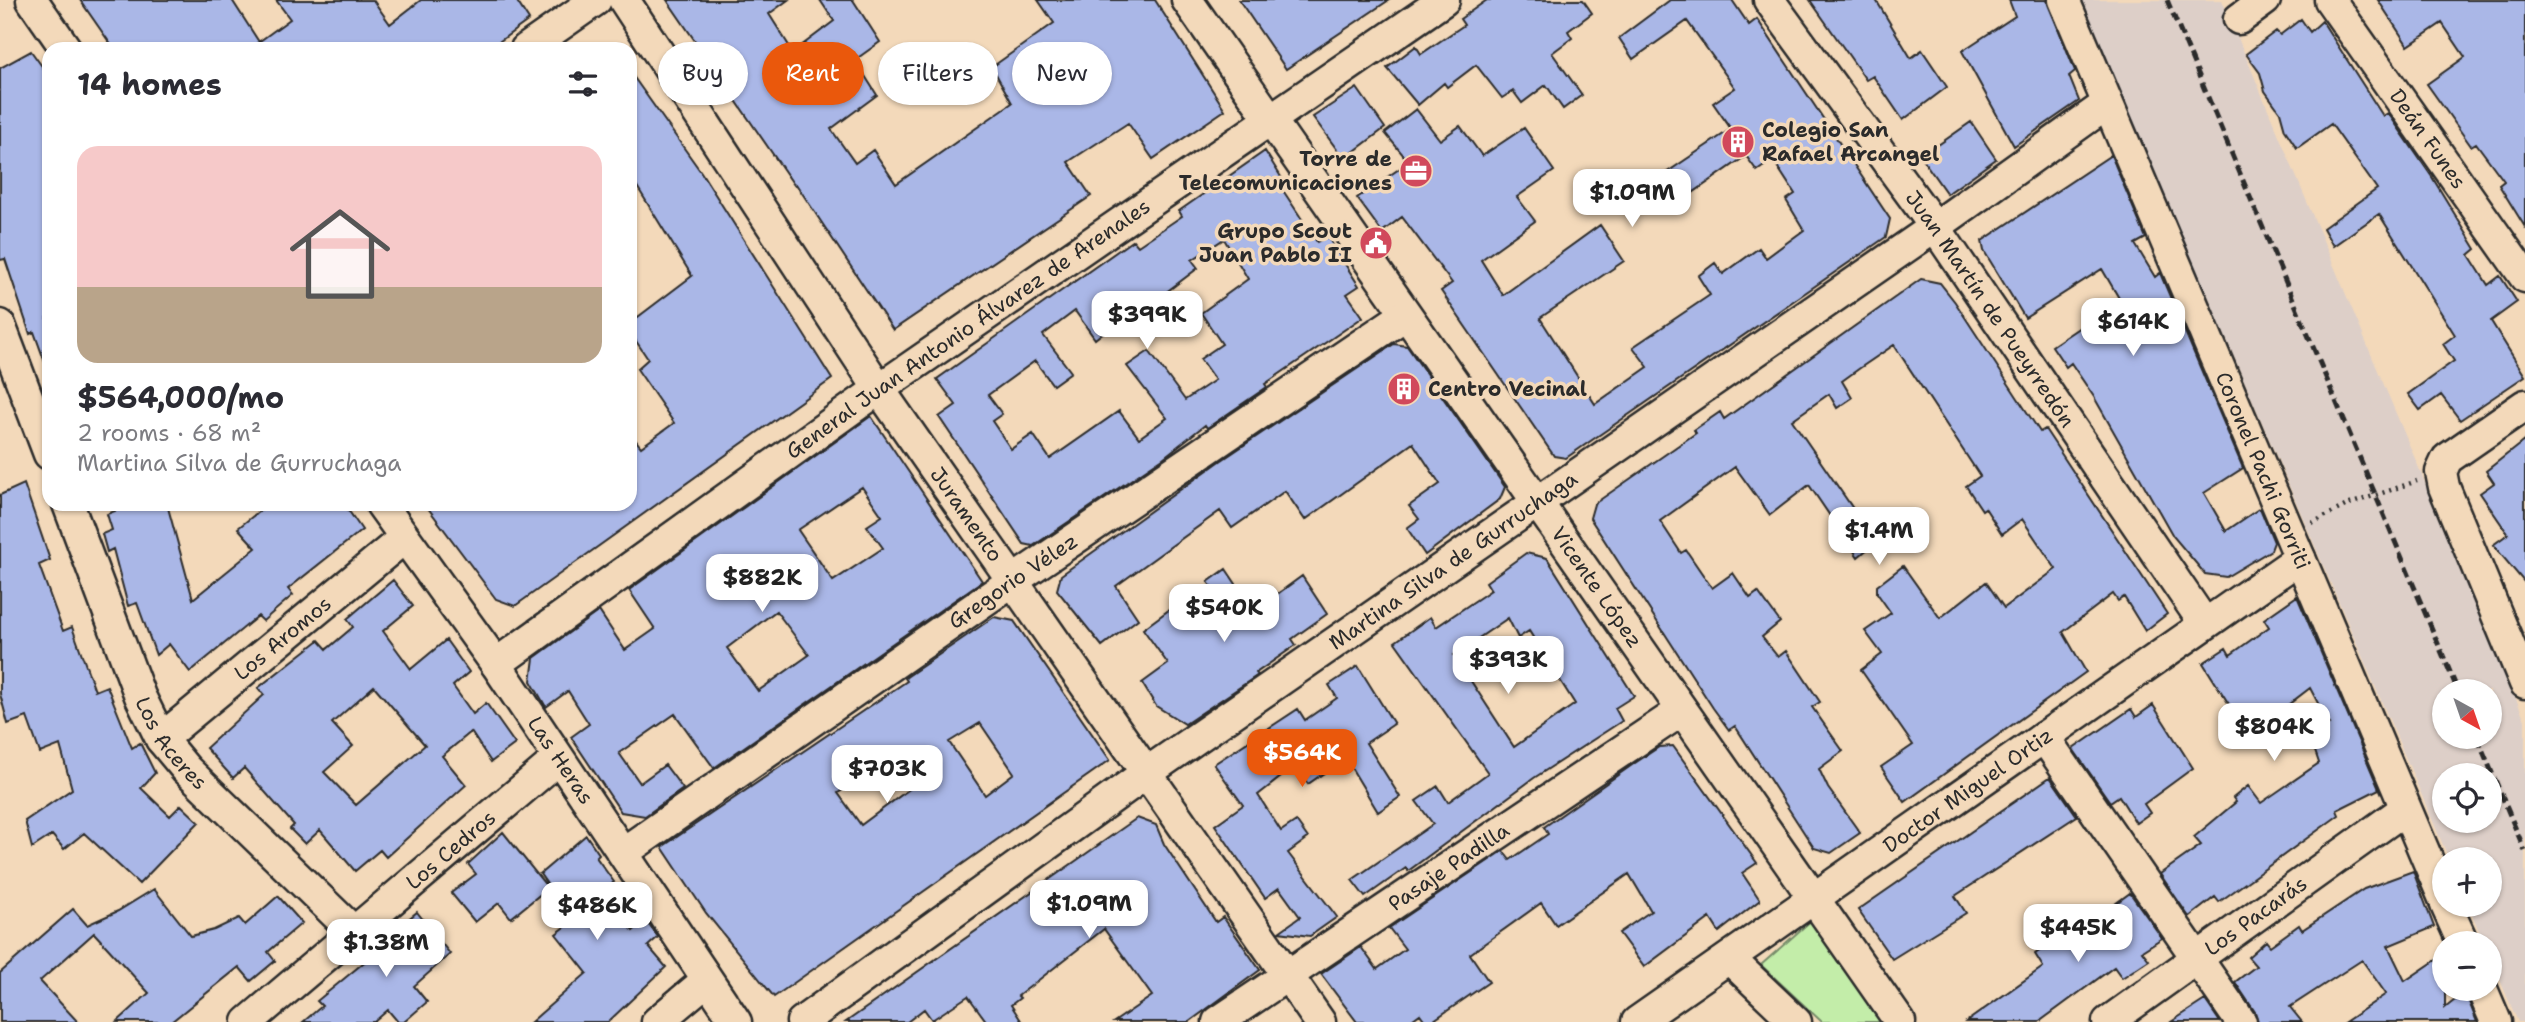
<!DOCTYPE html>
<meta charset="utf-8">
<style>
body{margin:0;font-family:"Shantell Sans",sans-serif;background:#f2f2f3;color:#2b2b33;height:100vh;display:flex;flex-direction:column;font-size:26px;white-space:nowrap}
*{box-sizing:border-box;margin:0}
p{font-size:23px;color:#7c7c81}
.icon{flex:none;width:38px;height:38px;fill:none;stroke:currentColor;stroke-width:2;stroke-linecap:round;stroke-linejoin:round}
.map{position:relative;flex:1;overflow:hidden}
.sheet{position:absolute;left:42px;top:42px;width:595px;height:469px;display:flex;flex-direction:column;background:#fff;border-radius:21px;box-shadow:0 2px 5px #0004}
.sheet>*{flex:none}
.top-card{position:absolute;left:658px;top:42px;width:665px;height:63px;display:flex;gap:14px}
.needle{width:46px;rotate:140deg}
.tools{position:absolute;left:2432px;top:679px;display:grid;gap:14px}
.tools a{display:grid;place-items:center;width:70px;height:70px;border-radius:50%;background:#fff;box-shadow:0 2px 5px #0004;font-size:35px}
.price{position:absolute;translate:-50% -60px;padding:0 16px;border-radius:14px;background:#fff;color:#222;font-size:23px;line-height:46px;filter:drop-shadow(0 2px 4px #0008)}
.price::after{content:'';position:absolute;left:50%;top:42px;width:21px;height:16px;margin-left:-10px;background:inherit;clip-path:polygon(0 0,100% 0,50% 100%)}
.price.active{background:#ea580c;color:#fff}
ul{padding:0;list-style:none}
li{display:grid;align-content:center;gap:14px;height:371px;padding:0 35px}
li span{display:grid;place-items:center;height:217px;border-radius:21px;color:#555}
li>.icon{margin-inline-start:auto}
span .icon{width:126px;height:126px;fill:#fffc;stroke-width:1}
li b{font-size:30px}
h2{display:flex;justify-content:space-between;align-items:center;height:84px;padding:0 35px;font-size:30px}
.tag{padding:0 24px;border-radius:32px;background:#fff;box-shadow:0 2px 5px #0004;font-size:24px;line-height:63px}
.tag.active{background:#ea580c;color:#fff}
.map>svg:first-child{display:block}
</style>
<div class="map">
<svg width="2525" height="1022" viewBox="0 0 2525 1022">
<rect width="100%" height="100%" fill="#f3d9ba"/>
<filter id="ink" filterUnits="userSpaceOnUse"><feTurbulence type="fractalNoise" baseFrequency=".0143" numOctaves="2"/><feDisplacementMap in="SourceGraphic" scale="14" xChannelSelector="R" yChannelSelector="G"/><feConvolveMatrix kernelMatrix="1 2 1 2 8 2 1 2 1" color-interpolation-filters="sRGB"/></filter>
<g filter="url(#ink)">
<!-- built -->
<path fill="#ddcfc8" fill-rule="evenodd" d="M2081 0H2222L2525 720V1022H2518L2490 957V943H2484L2468 905H2490V859H2449ZM2445 691H2490V737H2445ZM2445 775H2490V821H2445Z"/>
<!-- green -->
<path fill="#c3eda9" stroke="#778c6a" stroke-width="2" d="M1814 918 1887 1022H1822L1761 965Z"/>
<!-- building -->
<path fill="#aab7e7" stroke="#2b2b2b" stroke-width="2" fill-rule="evenodd" d="M80 0H232L259 42 249 49H114Z
M276 0H373L390 24 421 0H516L529 20 489 49H249L290 19Z
M667 0H788L769 14 793 52 834 21 820 0H853L880 42 855 60 877 95 831 129 855 163 873 150 896 184 1012 103 992 67 1054 23 1038 0H1155L1225 110 1153 159 1128 123 1068 162 1091 196 893 330 796 184 794 185Z
M1239 0H1389L1286 69Z
M1487 0H1583L1592 13 1568 31 1572 38 1552 53 1582 95 1563 109 1546 85 1522 103 1513 91 1502 98 1476 65 1447 87 1444 83 1418 105 1387 68 1416 46 1421 54 1464 25 1460 19Z
M1670 0H1732L1749 25 1757 19 1890 219 1886 237 1566 458 1554 456 1441 291 1452 283 1402 217 1382 232 1357 198 1409 162 1385 133 1416 109 1440 140 1460 126 1482 156 1524 128 1554 171 1517 197 1535 221 1481 260 1503 295 1600 225 1624 261 1540 318 1595 404 1648 367 1633 347 1710 295 1698 276 1715 263 1723 274 1759 248 1766 258 1804 230 1786 200 1795 194 1773 160 1757 171 1746 156 1681 201 1663 175 1731 129 1713 103 1735 88 1687 21 1633 59 1619 38Z
M1810 0H1876L1911 58 1922 50 1947 87 1903 120 1873 76 1866 80Z
M2009 0H2047L2075 71 2069 76 2079 101 2014 146 1962 51 2015 16Z
M2378 0H2525V227L2499 185 2504 181 2476 143 2471 146 2427 84 2465 57 2442 23 2408 46Z
M2301 19 2310 32 2322 21 2383 116 2388 113 2432 177 2476 249 2469 255 2488 285 2500 276 2517 302 2491 321 2525 376 2460 420 2441 395 2420 410 2408 394 2454 361 2443 344 2455 335 2379 214 2333 246 2323 228 2377 189 2331 124 2297 148 2285 130 2280 112 2265 91 2260 73 2246 54 2276 31 2280 35Z
M31 51 49 76 47 368 34 332 30 334 5 259 0 260V68Z
M630 72 701 172 832 379 515 606 496 599 425 504H630V433L641 447 674 423 637 369 648 359 630 332V323L692 276 630 175Z
M1357 88 1385 128 1344 159 1313 117Z
M1971 122 1996 159 1947 194 1921 157Z
M1265 151 1286 185 1282 189 1317 242 1327 236 1359 286 1347 294 1363 317 1265 384 1267 387 1207 428 1205 425 1163 458 1033 546 1024 544 939 417 956 405 937 379 1133 240 1138 246 1182 216 1179 211ZM1224 239 1248 279 1201 313 1222 344 1200 359 1215 380 1185 400 1149 351 1127 366 1167 418 1139 438 1119 411 1050 459 1033 434 1011 449 992 421 1002 414 988 395 1035 361 1053 385 1071 372 1043 335 1075 311 1095 339 1120 319 1124 324 1198 268 1192 260Z
M2111 155 2146 238 2135 244 2155 277 2160 273 2243 468 2204 493 2226 531 2260 508 2274 542 2271 550 2226 577 2205 574 2173 536 2094 397 2071 363 2066 367 2052 346 2120 300 2102 269 2025 318 1984 251 1982 241Z
M1921 279 1940 283 1955 302 2040 432 2045 429 2167 614 2145 631 2124 597 2118 601 2113 594 2063 632 2086 672 1905 802 1881 767 1913 745 1861 670 1882 654 1865 631 1891 613 1877 593V586L1903 566 1940 618 1986 582 2004 608 2056 569 2022 519 2002 534 1985 508 1982 510 1966 486 1980 476 1894 345 1860 368 1842 381 1852 398 1837 408 1829 394 1792 420 1876 542 1858 557 1809 485 1770 515 1735 467 1660 521 1681 553 1686 550 1712 588 1733 573 1750 598 1758 592 1780 622 1762 637 1778 657 1786 651 1820 702 1812 707 1843 751 1819 769 1828 788 1860 833 1831 853 1814 848 1735 726 1729 730 1713 708 1590 518 1594 504 1696 433 1694 430 1720 412 1724 419Z
M1394 344 1407 346 1505 487 1500 499 1425 555 1407 528 1419 519 1409 506 1440 484 1413 443 1305 520 1285 491 1232 528 1220 511 1116 586 1138 619 1102 646 1057 590 1061 575 1219 462Z
M871 416 982 581 714 768 675 714 619 753 640 783 665 765 683 789 645 816 621 812 571 737 589 724 568 691 546 707 531 681 534 658 599 611 625 650 655 629 629 590ZM862 487 882 516 867 526 883 548 833 581 798 530ZM776 611 809 655 758 691 727 648Z
M2525 440V583L2493 545 2508 534 2480 493 2494 483 2486 471Z
M24 484 50 560 39 565 63 631 72 627 95 691 107 686 132 748 140 743 155 773 141 788 170 816 181 805 199 822 139 884 84 833 64 849 52 835 32 848 25 821 72 789 60 745 40 753 27 717 8 724 0 694V495Z
M113 504H167L193 599 256 548 238 528 268 504H344L362 530 288 589 293 595 263 621 258 616 190 672 169 644 156 655 137 603 128 606 113 549 107 552 102 534 112 530 107 514 115 511Z
M1526 553 1547 558 1634 696 1615 708 1622 721 1534 778 1408 871 1406 868 1365 897 1352 880 1433 824 1416 801 1438 786 1448 802 1488 773 1395 642 1430 617 1436 627 1491 590 1486 582ZM1508 618 1518 638 1529 631 1575 704 1514 747 1454 655Z
M1226 569 1254 611 1302 576 1327 614 1292 639 1296 645 1256 673 1258 675 1185 724 1156 706 1142 683 1168 664 1143 629 1177 604 1183 613 1214 590 1208 582Z
M393 580 413 606 383 631 411 669 446 640 469 672 453 686 473 714 486 703 515 744 491 762 471 732 442 756 466 785 386 857 380 850 355 871 320 830 305 844 290 829 294 825 244 768 233 778 206 748 264 695 258 688 319 640 327 649 353 627 347 619ZM374 686 425 745 356 805 324 772 353 746 332 723Z
M2297 596 2379 789 2337 810 2339 815 2219 902 2215 897 2189 917 2160 874 2201 845 2194 837 2236 802 2233 798 2248 786 2261 803 2319 763 2309 733 2329 724 2310 688 2271 718 2262 705 2239 720 2203 663 2226 648 2230 655 2269 627 2264 619Z
M994 617 1014 621 1110 760 774 997 706 913 662 847 907 681 905 678ZM980 723 1014 773 985 795 949 742ZM898 756 916 784 861 825 838 793Z
M1358 666 1394 724 1366 743 1400 797 1378 812 1349 764 1344 768 1340 762 1308 784 1295 766 1258 795 1281 831 1296 821 1308 838 1288 853 1337 917 1310 936 1279 932 1300 917 1279 888 1265 898 1215 825 1243 805 1214 764 1298 709 1305 720 1337 698 1329 685Z
M2153 705 2193 768 2144 804 2150 813 2136 823 2119 796 2110 802 2073 749 2131 709 2136 717Z
M1673 746 1757 863 1742 873 1760 900 1719 932 1710 918 1644 967 1619 933 1651 911 1629 874 1556 925 1541 903 1470 954 1489 982 1431 1022H1426L1420 1014 1409 1022H1357L1321 974 1361 947 1377 969 1405 949 1389 928 1503 851 1510 860 1548 834 1544 827 1635 763 1659 747Z
M2050 777 2077 816 1955 896 1966 913 1892 959 1858 910Z
M1137 818 1156 825 1164 844 1216 922 1223 917 1260 970 1189 1022H1114L1152 996 1104 929 1018 996 1020 998 1011 1005 1022 1022H987L968 996 932 1020 924 1009 907 1022H846Z
M503 832 548 888 511 918 499 903 475 922 451 893 476 874 468 864Z
M586 835 599 854 596 857 614 882 603 892 633 931 645 920 658 937 648 946 666 967 608 1022H531L587 973 556 934 573 921 540 874Z
M2413 871 2434 927 2388 946 2405 981 2445 954V1008L2465 992 2477 1022H2345L2386 994 2362 960 2290 1007 2302 1022H2258L2255 1012 2235 982 2256 966 2248 957 2266 941 2270 946 2299 925 2302 930 2364 889Z
M154 889 191 936 214 930 239 918 245 925 278 896 302 923 268 952 275 961 251 981 239 967 171 1022H117L149 993 94 933 40 981 78 1022H0V973L73 909 87 925 118 911Z
M2130 893 2162 938 2142 951 2149 960 2122 978 2114 967 2039 1022H1966L2043 967 2035 954 2060 937 2063 942Z
M417 912 450 954 414 986 427 1002 404 1022H398L388 1010 374 1022H303L322 1006 317 1001 397 935 394 931Z
M2205 1000 2220 1022H2171Z"/>
<g fill="none" stroke-linecap="round" stroke-linejoin="round">
<defs>
<g id="minor">
<path d="M32 0 66 49"/>
<path id="s1" d="M624 0 879 389 1320 1022"/>
<path id="s2" d="M1187 0 1900 1022"/>
<path id="s3" d="M1769 0 1935 227 2204 623"/>
<path id="s4" d="M2064 0 2445 901"/>
<path id="s5" d="M2330 0 2525 277"/>
<path d="M2239 19 2265 0"/>
<path d="M526 49 596 0"/>
<path d="M0 325 49 454"/>
<path d="M2525 405 2447 459 2441 472 2444 487 2525 683"/>
<path id="s6" d="M68 504 140 696 161 739 186 769 354 932"/>
<path id="s7" d="M381 504 496 664 736 1022"/>
<path id="s8" d="M496 664 879 389 1444 0"/>
<path d="M2044 737 2241 1022"/>
<path id="s9" d="M161 739 404 538"/>
<path id="s10" d="M624 852 1014 580 1405 315"/>
<path d="M2446 905 2463 943"/>
<path d="M1730 959 1796 1022"/>
<path d="M2482 989 2496 1022"/>
<path id="s11" d="M248 1022 558 759"/>
<path d="M657 1022 707 980"/>
<path id="s12" d="M802 1022 1145 774 1935 227 2107 104"/>
<path id="s13" d="M1218 1022 1681 711"/>
<path id="s14" d="M1637 1022 2300 558"/>
<path id="s15" d="M2108 1022 2405 809"/>
</g>
</defs>
<!-- minor casing -->
<use href="#minor" stroke="#2b2b2b" stroke-width="35"/>
<!-- path -->
<path stroke="#2b2b2b" stroke-width="4.5" stroke-dasharray="2 5" stroke-linecap="butt" d="M2312 523 2347 505 2417 481"/>
<!-- minor -->
<use href="#minor" stroke="#f3d9ba" stroke-width="30"/>
<!-- rail -->
<path stroke="#2b2b2b" stroke-width="5" stroke-dasharray="10 5" stroke-linecap="butt" d="M2167 0 2458 691
M2477 737 2525 851"/>
</g>
</g>
<!-- icons -->
<defs>
<symbol id="building-disc" viewBox="-11 -11 22 22"><circle r="9.5" fill="#d1495b" stroke="#f3d9ba"/><path d="M-4-6H4V6H1V3H-1V6H-4ZM-2.5-4.3h1.7v1.8h-1.7ZM.8-4.3h1.7v1.8H.8ZM-2.5-1h1.7V.8h-1.7ZM.8-1h1.7V.8H.8Z" fill="#fff"/></symbol>
<symbol id="office-disc" viewBox="-11 -11 22 22"><circle r="9.5" fill="#d1495b" stroke="#f3d9ba"/><path d="M-6-3h4V-5.5h4V-3h4V5H-6ZM-1-4.5V-3h2v-1.5ZM-6 0V1H6V0Z" fill="#fff"/></symbol>
<symbol id="civic-disc" viewBox="-11 -11 22 22"><circle r="9.5" fill="#d1495b" stroke="#f3d9ba"/><path d="M-.6-6.5H3V-4.5H.6V-3L4-1V1h2V6H-6V1h2V-1L-.6-3ZM-1.2 2.5V6h2.4V2.5Z" fill="#fff"/></symbol>
</defs>
<g fill-rule="evenodd">
<use href="#building-disc" x="1719" y="123" width="38" height="38"/>
<use href="#office-disc" x="1397" y="152" width="38" height="38"/>
<use href="#civic-disc" x="1357" y="224" width="38" height="38"/>
<use href="#building-disc" x="1385" y="370" width="38" height="38"/>
</g>
<g text-anchor="middle" stroke-width="7" stroke-linejoin="round" paint-order="stroke">
<!-- poi labels -->
<g font-size="21" font-weight="bold" fill="#2b2b2b" stroke="#f3d9ba" text-anchor="start">
<text x="1762" y="137">Colegio San<tspan x="1762" dy="24">Rafael Arcangel</tspan></text>
<text x="1392" y="166" text-anchor="end">Torre de<tspan x="1392" dy="24">Telecomunicaciones</tspan></text>
<text x="1352" y="238" text-anchor="end">Grupo Scout<tspan x="1352" dy="24">Juan Pablo II</tspan></text>
<text x="1428" y="396">Centro Vecinal</text>
</g>
<!-- street labels -->
<g font-size="21" fill="#2b2b2b" stroke="#f3d9ba">
<text dy="7" stroke="none"><textPath href="#s5" startOffset="170">Deán Funes</textPath></text>
<text dy="7" stroke="none"><textPath href="#s3" startOffset="380">Juan Martín de Pueyrredón</textPath></text>
<text dy="7" stroke="none"><textPath href="#s8" startOffset="579">General Juan Antonio Álvarez de Arenales</textPath></text>
<text dy="7" stroke="none"><textPath href="#s4" startOffset="511">Coronel Pachi Gorriti</textPath></text>
<text dy="7" stroke="none"><textPath href="#s1" startOffset="618">Juramento</textPath></text>
<text dy="7" stroke="none"><textPath href="#s12" startOffset="798">Martina Silva de Gurruchaga</textPath></text>
<text dy="7" stroke="none"><textPath href="#s10" startOffset="474">Gregorio Vélez</textPath></text>
<text dy="7" stroke="none"><textPath href="#s2" startOffset="716">Vicente López</textPath></text>
<text dy="7" stroke="none"><textPath href="#s9" startOffset="158">Los Aromos</textPath></text>
<text dy="7" stroke="none"><textPath href="#s6" startOffset="262">Los Aceres</textPath></text>
<text dy="7" stroke="none"><textPath href="#s7" startOffset="313">Las Heras</textPath></text>
<text dy="7" stroke="none"><textPath href="#s14" startOffset="404">Doctor Miguel Ortiz</textPath></text>
<text dy="7" stroke="none"><textPath href="#s11" startOffset="266">Los Cedros</textPath></text>
<text dy="7" stroke="none"><textPath href="#s13" startOffset="278">Pasaje Padilla</textPath></text>
<text dy="7" stroke="none"><textPath href="#s15" startOffset="182">Los Pacarás</textPath></text>
</g>
</g>
</svg>
<div class="tools">
<a><svg class="needle" viewBox="-14 -14 28 28"><path d="M0-13l5 13h-10z" fill="#e53935"/><path d="M0 13l5-13h-10z" fill="#7c7c81"/></svg></a>
<a><svg class="icon" aria-label="locate" viewBox="0 0 24 24"><circle cx="12" cy="12" r="6"/><path d="M12 2v4M12 18v4M2 12h4M18 12h4"/></svg></a>
<a>+</a>
<a>−</a>
</div>
<b class="price" style="left:1632px;top:229px">$1.09M</b>
<b class="price" style="left:1147px;top:351px">$399K</b>
<b class="price" style="left:2133px;top:358px">$614K</b>
<b class="price" style="left:1879px;top:567px">$1.4M</b>
<b class="price" style="left:762px;top:614px">$882K</b>
<b class="price" style="left:1224px;top:644px">$540K</b>
<b class="price" style="left:1508px;top:696px">$393K</b>
<b class="price" style="left:2274px;top:763px">$804K</b>
<b class="price active" style="left:1302px;top:789px">$564K</b>
<b class="price" style="left:887px;top:805px">$703K</b>
<b class="price" style="left:1089px;top:940px">$1.09M</b>
<b class="price" style="left:597px;top:942px">$486K</b>
<b class="price" style="left:2078px;top:964px">$445K</b>
<b class="price" style="left:386px;top:979px">$1.38M</b>
<div class="top-card">
<a class="tag">Buy</a>
<a class="tag active">Rent</a>
<a class="tag">Filters</a>
<a class="tag">New</a>
</div>
<section class="sheet">
<h2>14 homes<svg class="icon" aria-label="filters" viewBox="0 0 24 24"><path d="M4 7h16M4 17h16"/><circle cx="9" cy="7" r="2"/><circle cx="15" cy="17" r="2"/></svg></h2>
<ul>
<li><span style="background:linear-gradient(#f6c9c9 65%,#b9a48a 0)"><svg class="icon" aria-label="home" viewBox="0 0 24 24"><path d="M3 11l9-7 9 7M6 9v11h12V9"/></svg></span><div><b>$564,000/mo</b><p>2 rooms · 68 m²</p><p>Martina Silva de Gurruchaga</p></div></li>
</ul>
</section>
</div>
